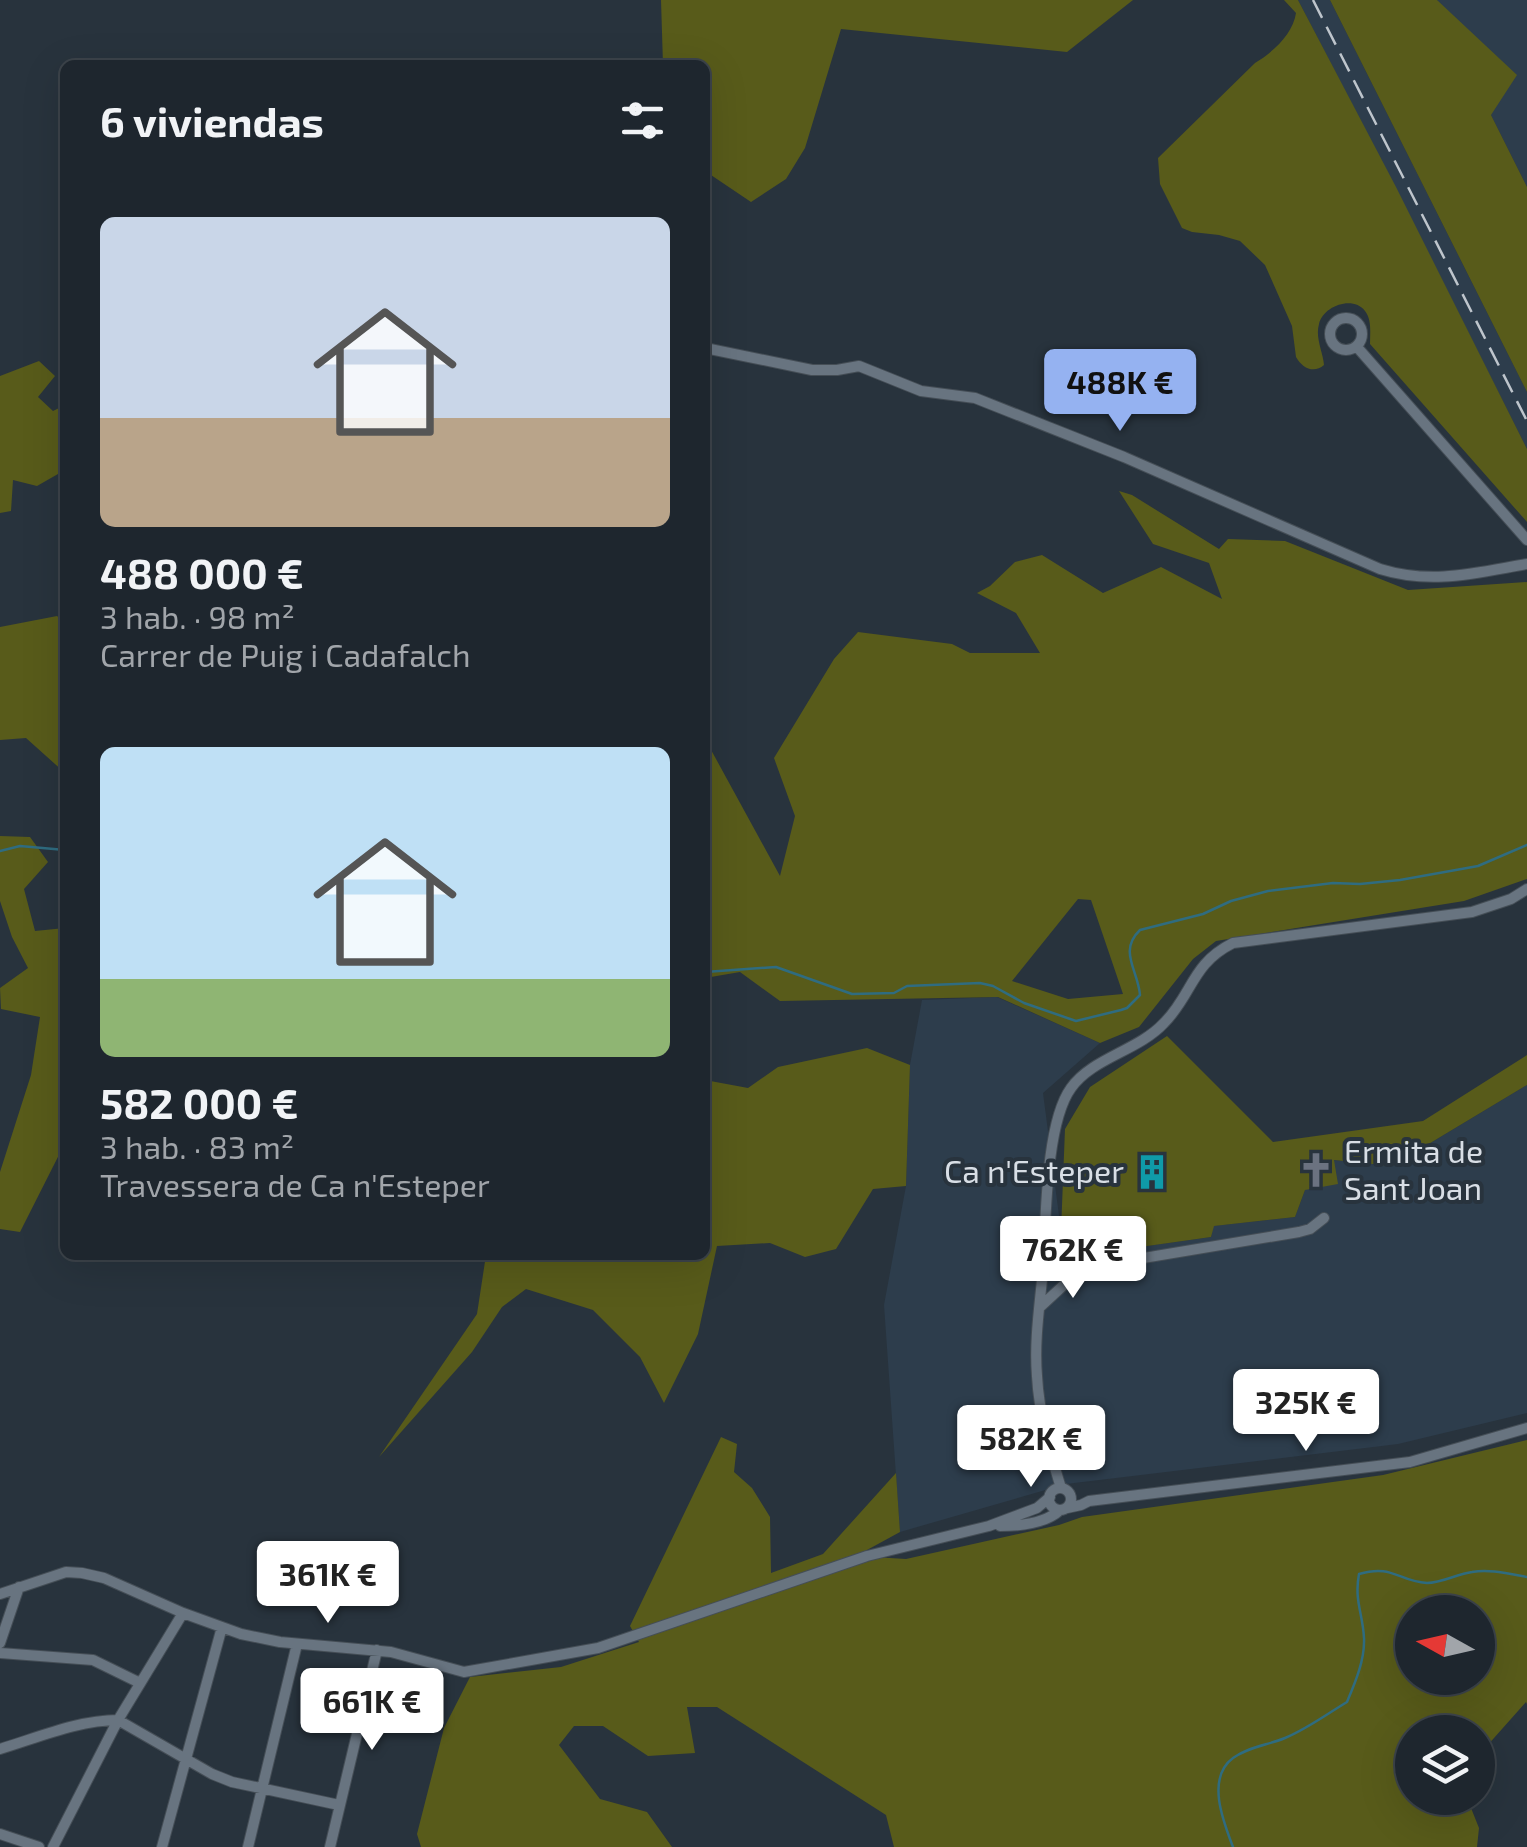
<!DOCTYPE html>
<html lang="es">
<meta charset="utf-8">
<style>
body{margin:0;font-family:"Exo 2",sans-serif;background:#2b323a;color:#f1f3f6;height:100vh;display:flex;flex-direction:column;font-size:38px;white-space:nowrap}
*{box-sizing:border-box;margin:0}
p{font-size:32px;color:#a1a5aa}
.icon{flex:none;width:55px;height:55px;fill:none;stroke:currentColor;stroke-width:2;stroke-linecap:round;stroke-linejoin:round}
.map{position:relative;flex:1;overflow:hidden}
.sheet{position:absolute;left:60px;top:60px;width:650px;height:1200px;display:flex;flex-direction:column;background:#1e262e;border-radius:15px;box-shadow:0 10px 40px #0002,0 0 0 2px #3c434a}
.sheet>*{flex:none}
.needle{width:65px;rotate:278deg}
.buttons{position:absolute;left:1395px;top:1595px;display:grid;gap:20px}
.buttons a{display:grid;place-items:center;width:100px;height:100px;border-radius:50%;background:#1e262e;box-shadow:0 10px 40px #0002,0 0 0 2px #3c434a;font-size:50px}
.price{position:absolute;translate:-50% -85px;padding:0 22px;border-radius:10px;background:#fff;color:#222;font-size:32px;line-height:65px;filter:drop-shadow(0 2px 5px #0008)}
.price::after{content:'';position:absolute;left:50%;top:60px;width:30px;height:22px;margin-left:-15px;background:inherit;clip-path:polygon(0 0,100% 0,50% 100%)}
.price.current{background:#95b2f1;color:#111}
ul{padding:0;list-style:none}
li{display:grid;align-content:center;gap:20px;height:530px;padding:0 40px}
li span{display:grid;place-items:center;height:310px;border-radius:15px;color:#555}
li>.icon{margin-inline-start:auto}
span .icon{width:180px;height:180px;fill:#fffc;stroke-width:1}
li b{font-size:42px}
h2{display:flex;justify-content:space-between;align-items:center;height:120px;padding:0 40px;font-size:42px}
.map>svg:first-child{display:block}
</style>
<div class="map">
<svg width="1527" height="1847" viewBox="0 0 1527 1847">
<rect width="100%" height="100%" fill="#28333d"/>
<!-- built -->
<path fill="#2d3d4c" d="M1298 0H1330L1527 392V449L1395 187Z
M1437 0H1527V187L1491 115Z
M997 997 1100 1043 1043 1093 1061 1231 1077 1247 1104 1252 1211 1237 1213 1226 1295 1217 1305 1190 1333 1160 1392 1166 1527 1085V1413L1398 1444 1066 1484 900 1532 884 1305 906 1186 910 1065 922 1000Z"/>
<!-- green -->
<path fill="#585b1a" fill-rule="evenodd" d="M661 0H1133L1067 52 841 29 805 148 786 179 751 202 705 171V65H663Z
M1284 0H1298L1396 187 1527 449V522L1370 344C1370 333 1372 320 1365 311 1353 295 1323 306 1319 324 1315 338 1323 352 1324 365 1314 374 1302 368 1296 357L1292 326 1265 265 1240 241 1219 235 1192 232 1182 228 1160 184 1158 158 1255 63C1273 52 1293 34 1296 13Z
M1330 0H1437L1517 75 1491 115 1527 187V392Z
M39 361 55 376 38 397 53 411 65 405V470L37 486 13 480 11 511 0 513V376Z
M1119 491 1132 495 1219 549 1228 539 1285 541 1408 590 1527 582V879L1464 901 1216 941 1193 959 1139 1027 1100 1043 998 997 780 1001 740 972 705 978V748H710L780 876 795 816 774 758 834 659 858 632 952 644 970 653H1040L1016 613 977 593 990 586 1015 562 1042 555 1103 593 1161 567 1222 599 1209 563 1153 544ZM1078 899 1091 900 1123 994 1068 999 1012 981Z
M57 616 65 623V773L26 738 0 740V627Z
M0 836 30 837 48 862 24 889 35 931 65 928V1143L20 1232 0 1229V1172L31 1075 40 1017 1 1009 0 988 28 968 12 937 0 901Z
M1167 1036 1273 1142 1423 1121 1527 1055V1085L1392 1166 1334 1160 1338 1184 1305 1190 1295 1217 1214 1226 1211 1237 1105 1252 1077 1247 1061 1231 1065 1129 1090 1087Z
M867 1048 910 1065 906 1186 873 1189 836 1249 805 1257 770 1243 717 1246 698 1334 664 1403 640 1357 593 1310 526 1289 502 1307 472 1352 379 1457 477 1314 486 1255H705V1080L748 1088 778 1067Z
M721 1437 737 1444 734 1472 752 1488 770 1517 771 1573 823 1554 896 1473 900 1532 856 1556 906 1559 1059 1525 1082 1517 1383 1475 1527 1440V1704L1526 1702 1478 1756V1732H1412V1798H1467L1479 1828 1477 1847H894L886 1815 717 1707H687L695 1753 648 1756 603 1726H574L559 1745 600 1799 647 1812 672 1847H421L417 1834 444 1728 470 1677 561 1667 639 1642 630 1626ZM1412 1612H1478V1678H1412Z"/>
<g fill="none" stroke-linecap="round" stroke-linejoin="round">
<!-- stream -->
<path stroke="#2f6c80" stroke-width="2.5" d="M0 851 20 846 65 850
M705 972 776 967 852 994 894 993 907 986 980 983 993 986 1024 1003 1076 1021 1121 1010 1127 1008 1140 995C1138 970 1118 951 1140 930L1203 914 1231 901 1268 891 1333 883 1360 884 1400 880 1467 868 1478 866 1527 845
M1233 1847C1223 1821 1206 1778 1233 1758 1248 1747 1268 1745 1285 1738 1307 1729 1327 1714 1347 1702 1355 1683 1365 1660 1364 1638 1363 1614 1354 1601 1359 1574 1393 1564 1397 1581 1427 1583 1442 1583 1457 1574 1472 1572 1491 1569 1509 1574 1527 1577"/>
<defs>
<path id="minor" d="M1330 334a16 16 0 1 1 32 0a16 16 0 1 1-32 0Z
M1357 347 1527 540
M705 348 812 370H837L859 366 921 391 975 398 1124 457 1380 569C1432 585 1475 573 1527 564
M1046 1223 1067 1251 1090 1266
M1043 1266 1081 1261
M1042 1275 1299 1232 1310 1229 1324 1218
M1040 1307 1079 1271
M1061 1488C1050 1452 1039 1414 1037 1376 1034 1340 1040 1304 1043 1269 1046 1223 1045 1124 1071 1088 1092 1058 1138 1051 1164 1023 1193 994 1191 964 1233 943L1472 912 1511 899 1527 889
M1049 1499a11 11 0 1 1 22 0a11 11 0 1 1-22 0Z
M1067 1508 1081 1505 1089 1501 1410 1462 1527 1428
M1000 1526C1020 1526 1045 1524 1060 1510
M0 1594 66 1572 82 1573 104 1578 183 1613 241 1634 280 1642 391 1652 464 1672 598 1648 867 1556 989 1526 1037 1508 1050 1497
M0 1643 19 1587
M0 1653 93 1660 140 1683
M0 1749C37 1738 78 1720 118 1720L212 1774 232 1782 339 1805
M0 1834 39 1847
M53 1847 118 1720 183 1613
M162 1847 222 1627
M248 1847 297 1644
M330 1847 377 1650"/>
</defs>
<!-- minor casing -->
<use href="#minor" stroke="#454e56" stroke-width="12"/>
<!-- minor -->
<use href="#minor" stroke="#687480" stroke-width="10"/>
<!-- rail -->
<path stroke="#bec5cc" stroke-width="2.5" stroke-dasharray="20 10" stroke-linecap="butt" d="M1313 0 1527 421"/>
</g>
<!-- icons -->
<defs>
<symbol id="church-bare" viewBox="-9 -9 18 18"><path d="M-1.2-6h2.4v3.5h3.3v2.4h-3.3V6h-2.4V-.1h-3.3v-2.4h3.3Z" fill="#6b7280" stroke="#28333d" stroke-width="2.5" paint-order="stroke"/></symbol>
<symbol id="building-bare" viewBox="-9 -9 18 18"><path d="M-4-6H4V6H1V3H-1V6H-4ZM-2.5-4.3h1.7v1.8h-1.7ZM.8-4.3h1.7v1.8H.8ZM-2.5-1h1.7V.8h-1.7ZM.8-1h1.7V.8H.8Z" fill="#0f9aa8" stroke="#28333d" stroke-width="2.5" paint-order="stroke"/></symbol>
</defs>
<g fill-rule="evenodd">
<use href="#church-bare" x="1291" y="1145" width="50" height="50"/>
<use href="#building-bare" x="1127" y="1147" width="50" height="50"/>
</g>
<g text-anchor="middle" stroke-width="8" stroke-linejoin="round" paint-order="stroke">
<!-- poi labels -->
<g font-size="32" fill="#d8dee5" stroke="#28333d" text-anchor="start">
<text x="1344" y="1163">Ermita de<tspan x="1344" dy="37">Sant Joan</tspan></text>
<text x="1124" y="1183" text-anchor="end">Ca n'Esteper</text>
</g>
</g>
</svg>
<div class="buttons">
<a><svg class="needle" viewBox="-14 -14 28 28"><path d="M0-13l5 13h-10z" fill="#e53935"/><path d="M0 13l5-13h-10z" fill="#a1a5aa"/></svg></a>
<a><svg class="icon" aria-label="layers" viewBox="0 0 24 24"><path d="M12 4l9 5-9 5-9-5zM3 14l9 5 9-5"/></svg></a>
</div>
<b class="price current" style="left:1120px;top:434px">488K €</b>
<b class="price" style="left:1073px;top:1301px">762K €</b>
<b class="price" style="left:1306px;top:1454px">325K €</b>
<b class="price" style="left:1031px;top:1490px">582K €</b>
<b class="price" style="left:328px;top:1626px">361K €</b>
<b class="price" style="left:372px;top:1753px">661K €</b>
<section class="sheet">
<h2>6 viviendas<svg class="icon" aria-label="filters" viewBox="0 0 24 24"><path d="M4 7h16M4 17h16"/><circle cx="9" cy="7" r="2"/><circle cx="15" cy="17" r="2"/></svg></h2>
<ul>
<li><span style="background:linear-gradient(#c9d6e8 65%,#b9a48a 0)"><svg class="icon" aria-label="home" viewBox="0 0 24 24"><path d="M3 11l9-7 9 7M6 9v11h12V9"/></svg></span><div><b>488 000 €</b><p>3 hab. · 98 m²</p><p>Carrer de Puig i Cadafalch</p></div></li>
<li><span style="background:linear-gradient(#bfe0f5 75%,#8fb573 0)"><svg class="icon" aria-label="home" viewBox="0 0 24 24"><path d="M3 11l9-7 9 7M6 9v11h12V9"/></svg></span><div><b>582 000 €</b><p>3 hab. · 83 m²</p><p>Travessera de Ca n'Esteper</p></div></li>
</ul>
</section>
</div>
